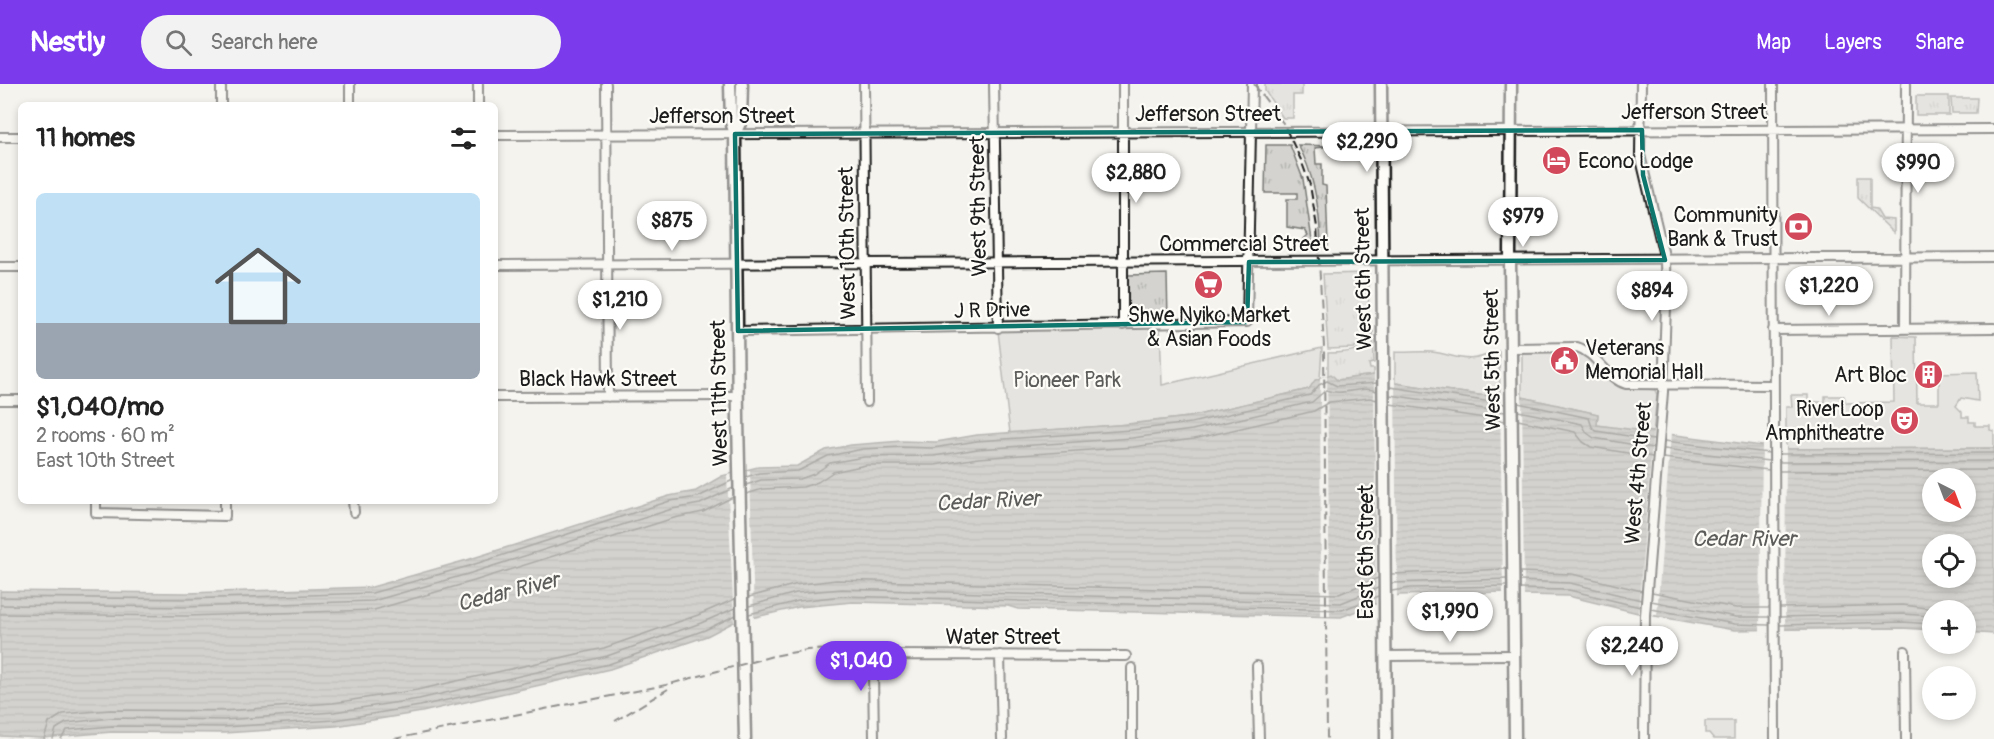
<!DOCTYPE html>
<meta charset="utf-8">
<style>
body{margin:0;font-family:Pangolin,sans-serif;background:#f2f2f2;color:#222;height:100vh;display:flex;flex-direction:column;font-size:22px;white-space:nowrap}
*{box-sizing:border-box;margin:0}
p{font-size:20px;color:#767676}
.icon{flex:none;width:33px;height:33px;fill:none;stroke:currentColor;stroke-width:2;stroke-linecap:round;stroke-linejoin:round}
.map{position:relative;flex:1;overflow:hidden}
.details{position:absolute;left:18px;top:18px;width:480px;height:402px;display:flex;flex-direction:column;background:#fff;border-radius:9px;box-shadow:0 3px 9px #0003}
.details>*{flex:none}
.needle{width:39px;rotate:138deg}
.fabs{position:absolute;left:1922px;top:384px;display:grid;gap:12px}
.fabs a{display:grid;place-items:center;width:54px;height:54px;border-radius:50%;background:#fff;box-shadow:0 3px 9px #0003;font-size:30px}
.price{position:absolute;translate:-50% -51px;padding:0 14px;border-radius:21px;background:#fff;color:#222;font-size:20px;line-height:39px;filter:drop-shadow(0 2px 3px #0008)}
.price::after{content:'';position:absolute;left:50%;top:36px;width:18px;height:14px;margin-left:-9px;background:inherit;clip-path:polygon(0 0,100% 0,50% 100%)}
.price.selected{background:#7c3aed;color:#fff}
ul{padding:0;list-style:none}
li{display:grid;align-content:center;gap:12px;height:318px;padding:0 18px}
li span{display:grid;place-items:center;height:186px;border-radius:9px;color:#555}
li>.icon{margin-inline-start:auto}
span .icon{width:108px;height:108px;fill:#fffc;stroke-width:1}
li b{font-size:26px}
h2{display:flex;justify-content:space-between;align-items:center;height:72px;padding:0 18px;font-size:26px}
header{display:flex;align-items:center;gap:36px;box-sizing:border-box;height:84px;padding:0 30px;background:#7c3aed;color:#fff}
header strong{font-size:28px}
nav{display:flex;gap:33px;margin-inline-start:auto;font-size:21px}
.search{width:420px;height:54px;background:#f2f2f2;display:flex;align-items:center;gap:15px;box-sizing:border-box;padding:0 21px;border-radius:33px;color:#767676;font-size:22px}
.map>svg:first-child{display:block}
</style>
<header>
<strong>Nestly</strong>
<div class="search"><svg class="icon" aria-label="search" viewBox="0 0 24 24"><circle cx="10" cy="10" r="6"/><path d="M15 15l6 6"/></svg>Search here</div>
<nav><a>Map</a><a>Layers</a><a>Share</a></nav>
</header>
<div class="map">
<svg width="1994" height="655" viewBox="0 0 1994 655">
<defs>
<pattern id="grass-tufts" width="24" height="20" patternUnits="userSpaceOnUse" patternTransform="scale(1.5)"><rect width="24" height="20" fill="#d4d3cf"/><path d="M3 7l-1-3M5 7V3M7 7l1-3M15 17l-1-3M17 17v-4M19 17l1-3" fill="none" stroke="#b5b5b1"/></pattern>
<pattern id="water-rules" width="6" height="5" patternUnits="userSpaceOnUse" patternTransform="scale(1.5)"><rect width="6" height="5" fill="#abaaa6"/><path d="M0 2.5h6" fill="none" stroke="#8a8a86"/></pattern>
</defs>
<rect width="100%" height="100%" fill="#f4f3ee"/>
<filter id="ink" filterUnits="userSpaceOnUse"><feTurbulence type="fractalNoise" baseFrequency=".0167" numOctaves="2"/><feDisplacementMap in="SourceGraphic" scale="12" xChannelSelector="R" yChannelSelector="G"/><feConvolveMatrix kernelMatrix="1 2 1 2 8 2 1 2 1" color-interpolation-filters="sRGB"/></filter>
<g filter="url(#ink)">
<!-- grass -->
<path fill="url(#grass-tufts)" stroke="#787876" stroke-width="1.5" d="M1265 0H1302V11H1293V34H1283L1265 7Z
M1916 12H1949V31H1916Z
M1951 14H1977L1976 29H1952Z
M1266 61H1290L1303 95 1313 163 1302 164 1301 158 1308 151 1305 146 1287 143V115H1297V109H1265Z
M1298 61 1333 62 1315 64 1316 80H1322V101L1326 102 1328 162 1321 163C1320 128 1315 91 1298 61Z
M1858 93H1870V124L1876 125 1882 135 1894 136V149L1858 114Z
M1369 189 1368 250 1354 264 1328 265 1323 190Z
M1167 190 1168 237 1131 238 1128 232V191Z
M1373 245 1374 279 1369 280 1370 285H1374V291L1337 296 1328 291V269C1348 269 1368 268 1373 245Z"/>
<!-- green -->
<path fill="#d4d3cf" stroke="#787876" stroke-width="1.5" d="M1160 243 1162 301 1322 264 1320 294 1309 305 1189 333 1118 341 1010 349 998 247Z
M1893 252 1916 253 1917 319H1939V289L1977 288 1978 317 1961 314 1956 322 1962 328V333H1969V338H1975V342H1990V346L1994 347V364L1786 365V323H1792L1791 311H1808V318H1825V312H1844L1846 319 1894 318Z
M1576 266 1585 270 1617 301 1655 306 1657 311 1653 350 1597 341 1598 330 1522 313V268Z
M1495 267H1499L1500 314 1395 299V268C1409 269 1425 266 1439 269 1462 274 1471 280 1495 267Z
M1705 637H1734V655H1714L1709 649H1705Z"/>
<!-- water -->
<path fill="url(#water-rules)" stroke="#72716f" stroke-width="1.5" fill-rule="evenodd" d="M1331 290 1337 296 1374 291 1395 299 1479 311 1522 313 1598 330 1597 341 1786 365 1994 364V550L1965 548V526H1932V546L1902 544 1734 546 1638 529 1568 512 1524 511 1503 508 1399 511 1341 533 1018 525 1008 522 853 518 799 523 734 538 707 552 610 585 422 628 336 642 224 649 112 648 42 654 0 652V507L188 509 372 503 467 476 669 412 696 407 722 392 758 383 797 382 826 366 851 361 902 357 936 358 977 351 1130 340 1189 333 1309 305 1315 296ZM1932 394H1965V428H1932ZM1932 460H1965V494H1932Z"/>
<!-- pier -->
<path fill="#f4f3ee" d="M1374 288 1395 295 1397 515 1376 522Z
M1327 291 1330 532H1321L1320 294Z
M1522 310 1524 514 1503 511 1500 311Z
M1653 347 1671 348 1657 531 1638 529Z
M1762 360 1786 362 1785 550H1760Z
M750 386 754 535 734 538 727 391Z"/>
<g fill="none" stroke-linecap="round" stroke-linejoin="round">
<!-- shore -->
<path stroke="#555553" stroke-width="1.5" d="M1390 303 1505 320
M1390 311 1505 328
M1518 319 1589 334 1592 343 1596 347 1654 356
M1390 320 1505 337
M1518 327 1582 340 1587 349 1594 354 1653 364
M1518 336 1575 348 1583 358 1591 363 1652 373
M1664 357 1769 369
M1664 365 1769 377
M1779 370 1994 369
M1663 374 1769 386
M1779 378 1994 377
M1779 387 1994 386
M746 393 759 389 798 387 828 372 863 365 902 363 933 364 977 357 1131 346 1191 339 1310 311 1319 301 1327 297 1337 302 1377 299
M746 401 761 396 800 395 814 390 830 379 864 373 934 372 978 365 1132 354 1192 346 1312 318 1326 306C1343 313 1360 301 1377 307
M746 410 763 405 803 403 818 398 833 388 866 381H935L978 374 1133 363 1194 355 1314 327 1329 318 1370 314 1377 316
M1520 488 1572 490 1642 507
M1391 490 1506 485
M1520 497 1570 499 1641 516
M1392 499 1507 495
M1520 505 1569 506 1640 523
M1392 507 1410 504 1507 502
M1652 508 1736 524H1769
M0 513 188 515 372 509 469 482 670 417 698 413 733 396
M749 513 794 501 836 496 1339 510 1378 494
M1651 517 1736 533H1769
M0 521 188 523 373 517 471 489 672 425 700 420 733 404
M749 522 796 509 842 505 1341 519 1378 504
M1780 524 1903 521 1943 526
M1651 525 1735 540 1769 541
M0 530 188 532 374 526 474 497 674 434 703 428 733 413
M749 530 798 517 842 512 1342 526 1378 512
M1780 533 1903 530 1932 532
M1780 541 1903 538 1932 540
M44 655 49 639 63 630 110 626 224 627 333 619 417 606 604 564 698 531 735 515
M53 655 56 645 66 639 111 634 224 636 334 628 419 615 607 572 701 539 735 524
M61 655 67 646 112 642 224 643 335 636 420 622 609 580 705 546 736 531"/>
<defs>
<path id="minor" d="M221 0V21
M350 0V21
M478 0V21
M606 0 608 313
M864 0 867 318
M994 0 998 244
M1641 0 1640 71 1665 176 1666 222 1663 308 1645 531 1644 655
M1773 0 1775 655
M495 51 1994 45
M0 53H21
M495 181 1994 173
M0 183H21
M1123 241V0
M1905 245 1906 0
M1773 246 1994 244
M738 247 1247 238 1252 0
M1512 264 1577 263C1597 269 1606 294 1626 300L1773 301
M495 313 738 312
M0 316H21
M96 417V429L225 432V417
M353 417 354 428
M1905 567 1906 655
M1000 571 1002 655
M1385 572 1514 571
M1257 582 1259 655
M1132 584V655
M874 655 873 587 881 571 1126 572"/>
<path id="major" d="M730 0 731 38 735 50 738 336 745 655
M1381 0 1386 655
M1511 0 1510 177 1515 655
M735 50 741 37 742 0"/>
</defs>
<!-- minor casing -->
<use href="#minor" stroke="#1c1c1c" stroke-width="12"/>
<!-- major casing -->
<use href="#major" stroke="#1c1c1c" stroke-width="15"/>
<!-- minor -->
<use href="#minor" stroke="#fdfcf7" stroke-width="8"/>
<!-- major -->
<use href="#major" stroke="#fdfcf7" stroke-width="10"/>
<!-- rail -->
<path stroke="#1c1c1c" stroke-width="2" stroke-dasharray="9 4.5" stroke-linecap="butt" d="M1254 0 1283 39 1301 76 1310 101 1317 143 1324 263 1327 655
M615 637 668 605
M394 655 666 601 773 572 807 566 841 565"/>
</g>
</g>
<!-- marked area -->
<path d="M0 0H1994V655H0ZM1642 46 1643 91 1665 176 1249 178 1247 238 738 247 735 50Z" fill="#f4f3ee" fill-opacity=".55" fill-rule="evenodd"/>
<path fill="none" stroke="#0f766e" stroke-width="4.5" stroke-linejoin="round" d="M1642 46 1643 91 1665 176 1249 178 1247 238 738 247 735 50Z"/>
<!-- icons -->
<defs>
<symbol id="hotel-disc" viewBox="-11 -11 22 22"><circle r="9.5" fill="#d1495b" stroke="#fdfcf7"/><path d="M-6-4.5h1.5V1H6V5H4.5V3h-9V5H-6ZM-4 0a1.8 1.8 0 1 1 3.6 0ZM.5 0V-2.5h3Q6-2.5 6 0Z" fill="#fff"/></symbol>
<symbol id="bank-disc" viewBox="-11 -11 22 22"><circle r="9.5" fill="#d1495b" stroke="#fdfcf7"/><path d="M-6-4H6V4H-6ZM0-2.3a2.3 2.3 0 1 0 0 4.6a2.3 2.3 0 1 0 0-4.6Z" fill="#fff"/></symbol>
<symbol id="supermarket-disc" viewBox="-11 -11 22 22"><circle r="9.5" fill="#d1495b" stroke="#fdfcf7"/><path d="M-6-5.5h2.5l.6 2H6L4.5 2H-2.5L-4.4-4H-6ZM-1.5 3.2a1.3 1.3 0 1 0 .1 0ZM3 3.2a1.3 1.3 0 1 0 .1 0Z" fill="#fff"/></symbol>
<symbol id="civic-disc" viewBox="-11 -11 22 22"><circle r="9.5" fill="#d1495b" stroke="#fdfcf7"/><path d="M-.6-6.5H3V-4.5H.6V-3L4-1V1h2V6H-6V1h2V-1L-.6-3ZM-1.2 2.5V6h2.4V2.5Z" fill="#fff"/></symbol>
<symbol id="building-disc" viewBox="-11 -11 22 22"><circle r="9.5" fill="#d1495b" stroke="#fdfcf7"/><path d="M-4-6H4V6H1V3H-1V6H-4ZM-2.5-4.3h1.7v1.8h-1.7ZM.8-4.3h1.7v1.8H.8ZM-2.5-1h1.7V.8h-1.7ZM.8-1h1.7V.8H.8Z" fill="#fff"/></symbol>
<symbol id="theatre-disc" viewBox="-11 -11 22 22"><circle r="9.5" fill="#d1495b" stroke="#fdfcf7"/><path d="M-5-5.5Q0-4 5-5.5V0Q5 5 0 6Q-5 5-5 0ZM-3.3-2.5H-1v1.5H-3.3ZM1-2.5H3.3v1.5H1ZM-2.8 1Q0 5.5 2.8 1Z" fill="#fff"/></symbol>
</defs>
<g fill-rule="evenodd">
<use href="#hotel-disc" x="1540" y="60" width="33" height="33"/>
<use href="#bank-disc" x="1782" y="126" width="33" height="33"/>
<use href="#supermarket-disc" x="1192" y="184" width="33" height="33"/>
<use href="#civic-disc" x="1548" y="260" width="33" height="33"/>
<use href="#building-disc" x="1912" y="274" width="33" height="33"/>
<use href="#theatre-disc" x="1888" y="320" width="33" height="33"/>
</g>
<g text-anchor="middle" stroke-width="4.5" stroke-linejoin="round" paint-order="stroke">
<!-- street labels -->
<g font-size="21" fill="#1c1c1c" stroke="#fdfcf7">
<text x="1694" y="35">Jefferson Street</text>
<text x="1208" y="37">Jefferson Street</text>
<text x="722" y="39">Jefferson Street</text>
<text transform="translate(978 122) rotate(-91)" y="7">West 9th Street</text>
<text transform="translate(847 159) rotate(-91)" y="7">West 10th Street</text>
<text x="1244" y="167">Commercial Street</text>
<text transform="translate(1363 195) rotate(-91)" y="7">West 6th Street</text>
<text transform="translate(992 226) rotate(-1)" y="7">J R Drive</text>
<text transform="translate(1492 276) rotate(-91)" y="7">West 5th Street</text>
<text x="598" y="302">Black Hawk Street</text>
<text transform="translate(719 309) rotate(-91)" y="7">West 11th Street</text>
<text transform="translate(1638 389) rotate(-85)" y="7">West 4th Street</text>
<text transform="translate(1366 468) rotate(-90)" y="7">East 6th Street</text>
<text x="1003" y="560">Water Street</text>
</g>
<!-- poi labels -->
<g font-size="21" fill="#1c1c1c" stroke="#fdfcf7" text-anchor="end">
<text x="1578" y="84" text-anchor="start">Econo Lodge</text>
<text x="1778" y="138">Community<tspan x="1778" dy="24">Bank &amp; Trust</tspan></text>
<text x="1209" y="238" text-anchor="middle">Shwe Nyiko Market<tspan x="1209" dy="24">&amp; Asian Foods</tspan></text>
<text x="1585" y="271" text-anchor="start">Veterans<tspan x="1585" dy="24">Memorial Hall</tspan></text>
<text x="1907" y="298">Art Bloc</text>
<text x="1884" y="332">RiverLoop<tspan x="1884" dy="24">Amphitheatre</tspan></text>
</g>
<!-- park labels -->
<g font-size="21" fill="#5c5c5b" stroke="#fdfcf7">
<text x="1067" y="303">Pioneer Park</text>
</g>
<!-- water labels -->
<g font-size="22" font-style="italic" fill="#5c5c5a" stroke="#fdfcf7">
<text transform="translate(988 416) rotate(-3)" y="8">Cedar River</text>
<text x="1744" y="462">Cedar River</text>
<text transform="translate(508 507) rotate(-14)" y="8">Cedar River</text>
</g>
</g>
</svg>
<div class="fabs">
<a><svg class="needle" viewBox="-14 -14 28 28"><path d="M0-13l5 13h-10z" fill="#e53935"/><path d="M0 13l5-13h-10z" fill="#767676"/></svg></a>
<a><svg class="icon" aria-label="locate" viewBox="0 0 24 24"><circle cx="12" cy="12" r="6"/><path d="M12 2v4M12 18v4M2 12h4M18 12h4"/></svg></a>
<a>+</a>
<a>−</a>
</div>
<b class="price" style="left:1367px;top:89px">$2,290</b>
<b class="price" style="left:1918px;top:110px">$990</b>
<b class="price" style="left:1136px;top:120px">$2,880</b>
<b class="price" style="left:1523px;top:164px">$979</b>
<b class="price" style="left:672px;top:168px">$875</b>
<b class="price" style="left:1829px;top:233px">$1,220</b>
<b class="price" style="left:1652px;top:238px">$894</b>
<b class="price" style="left:620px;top:247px">$1,210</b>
<b class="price" style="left:1450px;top:559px">$1,990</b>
<b class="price" style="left:1632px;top:593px">$2,240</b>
<b class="price selected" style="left:861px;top:608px">$1,040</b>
<section class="details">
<h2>11 homes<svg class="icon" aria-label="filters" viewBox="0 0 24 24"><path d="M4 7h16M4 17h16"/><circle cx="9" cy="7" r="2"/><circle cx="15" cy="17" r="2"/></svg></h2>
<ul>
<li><span style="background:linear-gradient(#bfe0f5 70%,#9aa5b1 0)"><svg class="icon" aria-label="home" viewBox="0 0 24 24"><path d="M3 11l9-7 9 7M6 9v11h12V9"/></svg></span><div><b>$1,040/mo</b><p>2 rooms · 60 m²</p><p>East 10th Street</p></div></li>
</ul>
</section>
</div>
